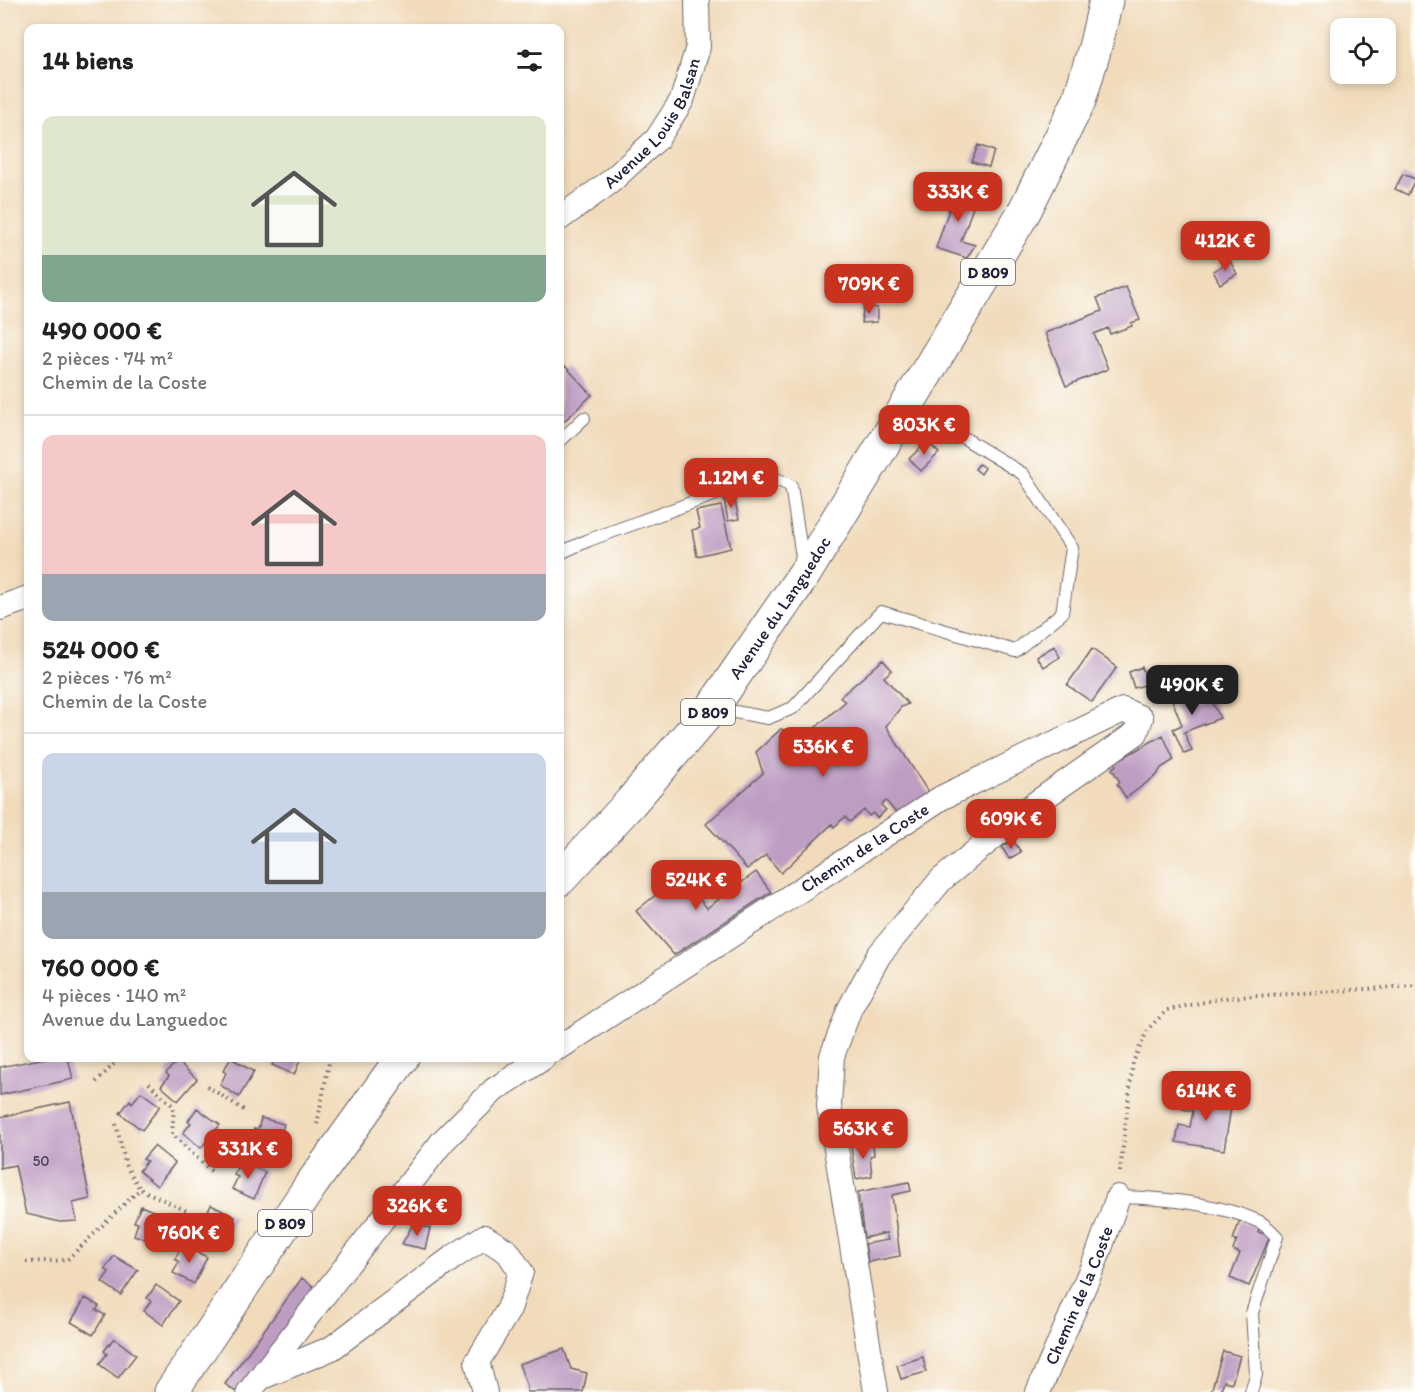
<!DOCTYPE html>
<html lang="fr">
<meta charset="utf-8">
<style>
body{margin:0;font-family:Itim,sans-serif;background:#f2f2f2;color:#222;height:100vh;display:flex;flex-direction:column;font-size:22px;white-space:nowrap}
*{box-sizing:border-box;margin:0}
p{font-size:20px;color:#767676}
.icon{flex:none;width:33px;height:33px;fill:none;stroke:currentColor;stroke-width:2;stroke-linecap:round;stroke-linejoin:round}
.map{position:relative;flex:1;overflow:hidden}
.details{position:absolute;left:24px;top:24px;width:540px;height:1038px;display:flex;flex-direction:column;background:#fff;border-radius:12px;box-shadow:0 3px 9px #0003}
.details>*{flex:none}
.controls{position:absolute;left:1330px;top:18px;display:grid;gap:12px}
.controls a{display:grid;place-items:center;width:66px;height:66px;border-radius:12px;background:#fff;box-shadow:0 3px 9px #0003;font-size:30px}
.price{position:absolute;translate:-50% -51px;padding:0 14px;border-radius:12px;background:#c8321e;color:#fff;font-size:20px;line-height:39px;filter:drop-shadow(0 2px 3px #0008)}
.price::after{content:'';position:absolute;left:50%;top:36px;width:18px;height:14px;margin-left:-9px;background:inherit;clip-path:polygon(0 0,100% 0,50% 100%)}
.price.selected{background:#222;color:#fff}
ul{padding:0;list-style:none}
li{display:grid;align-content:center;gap:12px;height:318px;padding:0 18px}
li+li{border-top:2px solid #e0e0e0}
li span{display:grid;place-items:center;height:186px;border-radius:12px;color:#555}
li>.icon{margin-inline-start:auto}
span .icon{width:108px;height:108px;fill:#fffc;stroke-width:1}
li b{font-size:26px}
h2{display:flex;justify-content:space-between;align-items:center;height:72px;padding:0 18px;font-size:26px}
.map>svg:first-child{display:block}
</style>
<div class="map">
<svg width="1415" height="1392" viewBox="0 0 1415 1392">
<rect width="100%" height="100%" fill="#fdfcf7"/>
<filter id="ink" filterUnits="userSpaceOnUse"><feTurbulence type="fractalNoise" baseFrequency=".0167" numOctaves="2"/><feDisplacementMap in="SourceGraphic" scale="12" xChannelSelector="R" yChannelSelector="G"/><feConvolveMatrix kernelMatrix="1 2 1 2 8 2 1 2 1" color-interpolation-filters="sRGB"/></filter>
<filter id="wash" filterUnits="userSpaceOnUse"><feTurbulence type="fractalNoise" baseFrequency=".008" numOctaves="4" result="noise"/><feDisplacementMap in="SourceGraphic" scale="24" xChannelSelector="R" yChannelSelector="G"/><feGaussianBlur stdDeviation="1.35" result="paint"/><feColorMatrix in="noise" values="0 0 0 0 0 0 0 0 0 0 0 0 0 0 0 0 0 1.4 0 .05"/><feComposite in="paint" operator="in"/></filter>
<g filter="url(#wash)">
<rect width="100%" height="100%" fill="#f1dbbb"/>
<g id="blocks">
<!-- building -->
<path fill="#be9dc3" d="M978 145 994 151 989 167 972 162Z
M1403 174 1415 179 1408 195 1395 189Z
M958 183 976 189 973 195 977 196 961 241 975 245 967 258 936 248Z
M1230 261 1237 274 1220 284 1213 271Z
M1126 287 1140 320 1131 323 1132 326 1110 334 1108 328 1094 334 1108 369 1066 386 1045 333 1102 311 1097 298Z
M864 305 877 308V322L861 323Z
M565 366 592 395 560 425V371Z
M927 441 939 453 921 471 909 459Z
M979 464 985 468 981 474 975 469Z
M734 496 739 519 728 521 724 499Z
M721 506 731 548 697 556 692 530 700 528 696 511Z
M1054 646 1060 657 1043 667 1036 657Z
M1092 649 1117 667 1092 702 1067 685Z
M883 660 892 670 884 677 908 704 901 707 886 726 930 795 898 815 886 801 881 805 886 810 877 818 873 813 869 816 864 810 850 822 845 817 834 827 832 824 781 873 766 855 747 869 706 824 763 773 756 752 781 729 802 739 845 702 840 697Z
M1142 667 1148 684 1134 688 1129 672Z
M1184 689 1191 706 1210 697 1220 718 1184 732 1192 751 1184 754 1173 729 1182 725 1170 695Z
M1163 735 1174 760 1161 768 1157 775 1126 798 1117 784 1120 782 1112 769 1116 765 1115 762Z
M1013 840 1021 852 1009 859 1002 847Z
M756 872 771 892 674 955 636 911 679 876 707 908Z
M45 1058H68L73 1079 0 1095V1067Z
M231 1058 254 1072 239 1097 220 1085 226 1073 223 1071Z
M276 1058H301L294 1075 272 1065Z
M177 1061 197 1079 178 1101 161 1086 169 1076 166 1073Z
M141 1092 160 1106 142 1130 120 1113 130 1100 132 1103Z
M1185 1094 1232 1102 1224 1150 1176 1142 1179 1125 1190 1127 1193 1111 1182 1109Z
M70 1102 90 1199 73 1203 77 1221 60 1222 26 1214 15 1165 0 1168V1117Z
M197 1108 220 1125 201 1148 183 1133 191 1123 188 1121Z
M261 1118 284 1124 276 1153 250 1145 254 1129 258 1130Z
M873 1143 874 1155 870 1156 872 1176 856 1179 851 1146Z
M154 1146 175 1163 157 1186 139 1171 147 1161 143 1159Z
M240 1161 265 1172 254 1199 232 1189 238 1177 234 1175Z
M909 1182 911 1191 892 1195 900 1256 868 1262 865 1244 888 1240 886 1233 864 1238 858 1192Z
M211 1205 235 1217 223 1243 202 1233 208 1222 204 1220Z
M141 1206 167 1217 156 1243 134 1235 138 1223 134 1222Z
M1240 1220 1260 1228 1258 1232 1270 1236 1249 1286 1230 1278 1240 1253 1233 1250 1237 1240H1233Z
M413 1224 430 1228 425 1249 402 1244Z
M182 1245 207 1257 194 1284 173 1273 179 1262 175 1259Z
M114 1256 138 1270 121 1295 102 1282 109 1272 105 1269Z
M302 1278 319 1291 242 1392H236L225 1384Z
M156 1285 179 1301 163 1325 144 1311 151 1301 147 1298Z
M85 1298 99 1306 96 1310 105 1315 93 1335 71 1322Z
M114 1338 136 1355 118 1378 99 1364 107 1354 104 1351Z
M564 1349 571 1369 587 1373 583 1392H527V1386L519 1364Z
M1223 1351 1240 1356 1232 1383 1224 1381 1220 1392H1211Z
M923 1357 926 1372 901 1379 897 1365Z"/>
</g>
</g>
<g filter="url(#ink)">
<use href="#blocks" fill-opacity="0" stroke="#6a6368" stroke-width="1.5"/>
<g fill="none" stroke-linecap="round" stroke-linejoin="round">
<defs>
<path id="service" d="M560 441 584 418
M560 553 589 540 768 475 791 486 803 563
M713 708 768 718 793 708 881 612 1015 651 1062 613 1072 548 1023 474 910 405
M1118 1197C1163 1198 1218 1203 1260 1222 1266 1225 1272 1232 1277 1237L1252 1313 1256 1375 1251 1392"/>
<g id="minor">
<path id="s1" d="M560 218 610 182 657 139 682 100 698 47 697 0"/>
<path d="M0 608 28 598"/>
<path id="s2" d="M560 1047 941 798 1123 710 1141 718 1136 733 1029 808 941 880 879 955 850 1008 832 1056 829 1106 876 1392"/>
<path d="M260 1378 332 1348 452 1258 484 1237 508 1252 521 1272 509 1309 477 1362 485 1392"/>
<path d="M249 1392 442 1142 494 1090 543 1058"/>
<path id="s3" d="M1038 1392 1098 1254 1118 1197"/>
</g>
<g id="primary">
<path id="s4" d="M560 879 631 802 712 708 805 573 1024 212 1079 101 1096 44 1106 0"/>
<path d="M171 1392 311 1185 402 1058"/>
</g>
</defs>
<!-- service casing -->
<use href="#service" stroke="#6a6368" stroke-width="14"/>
<!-- minor casing -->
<use href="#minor" stroke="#6a6368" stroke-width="26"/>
<!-- primary casing -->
<use href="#primary" stroke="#6a6368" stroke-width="35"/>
<!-- path -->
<path stroke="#6a6368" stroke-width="4" stroke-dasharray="1.5 4.5" stroke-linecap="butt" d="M96 1082 120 1058
M149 1083 174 1107 172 1134 212 1172
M207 1086 247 1112
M116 1124 126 1166 140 1189
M317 1124 330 1058
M1120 1172 1133 1062 1148 1029 1167 1010 1223 998 1415 986
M26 1262 67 1260 140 1189 189 1212"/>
<!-- service -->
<use href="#service" stroke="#fff" stroke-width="12"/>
<!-- minor -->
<use href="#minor" stroke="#fff" stroke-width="24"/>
<!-- primary -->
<use href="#primary" stroke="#fff" stroke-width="33"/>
</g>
</g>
<g text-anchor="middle" stroke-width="5" stroke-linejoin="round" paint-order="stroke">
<!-- number labels -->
<g font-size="15" fill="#49415d">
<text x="41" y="1166">50</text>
</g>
<!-- shield labels -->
<g fill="#fdfcf7" stroke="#646373" stroke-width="1.5">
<rect x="961" y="259" width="54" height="26" rx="4.5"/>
<rect x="681" y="699" width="54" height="26" rx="4.5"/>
<rect x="258" y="1210" width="54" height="26" rx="4.5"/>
</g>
<g font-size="16" font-weight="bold" fill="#22223b">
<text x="988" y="278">D 809</text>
<text x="708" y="718">D 809</text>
<text x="285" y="1229">D 809</text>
</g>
<!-- street labels -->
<g font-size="18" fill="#22223b" stroke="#fdfcf7">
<text dy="6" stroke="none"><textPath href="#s1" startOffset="136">Avenue Louis Balsan</textPath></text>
<text dy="6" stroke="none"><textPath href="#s4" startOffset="350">Avenue du Languedoc</textPath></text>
<text dy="6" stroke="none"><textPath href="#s2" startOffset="364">Chemin de la Coste</textPath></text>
<text dy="6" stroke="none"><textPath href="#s3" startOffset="105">Chemin de la Coste</textPath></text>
</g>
</g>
</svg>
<div class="controls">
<a><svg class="icon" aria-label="locate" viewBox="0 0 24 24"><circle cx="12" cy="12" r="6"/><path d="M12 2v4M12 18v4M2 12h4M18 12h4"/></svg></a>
</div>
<b class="price" style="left:958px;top:223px">333K €</b>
<b class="price" style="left:1225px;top:272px">412K €</b>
<b class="price" style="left:869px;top:315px">709K €</b>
<b class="price" style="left:924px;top:456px">803K €</b>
<b class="price" style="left:731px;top:509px">1.12M €</b>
<b class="price selected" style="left:1192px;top:716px">490K €</b>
<b class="price" style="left:823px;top:778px">536K €</b>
<b class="price" style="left:1011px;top:850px">609K €</b>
<b class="price" style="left:696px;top:911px">524K €</b>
<b class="price" style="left:1206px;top:1122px">614K €</b>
<b class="price" style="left:863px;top:1160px">563K €</b>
<b class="price" style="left:248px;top:1180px">331K €</b>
<b class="price" style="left:417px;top:1237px">326K €</b>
<b class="price" style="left:189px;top:1264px">760K €</b>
<section class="details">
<h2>14 biens<svg class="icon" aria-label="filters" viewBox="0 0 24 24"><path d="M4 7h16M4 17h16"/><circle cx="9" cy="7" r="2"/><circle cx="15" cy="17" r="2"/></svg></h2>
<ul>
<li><span style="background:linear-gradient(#dfe7d0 75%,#7fa58c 0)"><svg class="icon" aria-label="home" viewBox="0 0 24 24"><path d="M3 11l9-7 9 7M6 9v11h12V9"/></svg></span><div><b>490 000 €</b><p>2 pièces · 74 m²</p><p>Chemin de la Coste</p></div></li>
<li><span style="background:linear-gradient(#f6c9c9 75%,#9aa5b1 0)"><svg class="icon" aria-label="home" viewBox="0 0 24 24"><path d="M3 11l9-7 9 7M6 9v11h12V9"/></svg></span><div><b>524 000 €</b><p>2 pièces · 76 m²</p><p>Chemin de la Coste</p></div></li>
<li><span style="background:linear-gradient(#c9d6e8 75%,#9aa5b1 0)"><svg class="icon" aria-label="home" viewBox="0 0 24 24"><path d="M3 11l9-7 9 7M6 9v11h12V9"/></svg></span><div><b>760 000 €</b><p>4 pièces · 140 m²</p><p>Avenue du Languedoc</p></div></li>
</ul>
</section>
</div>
